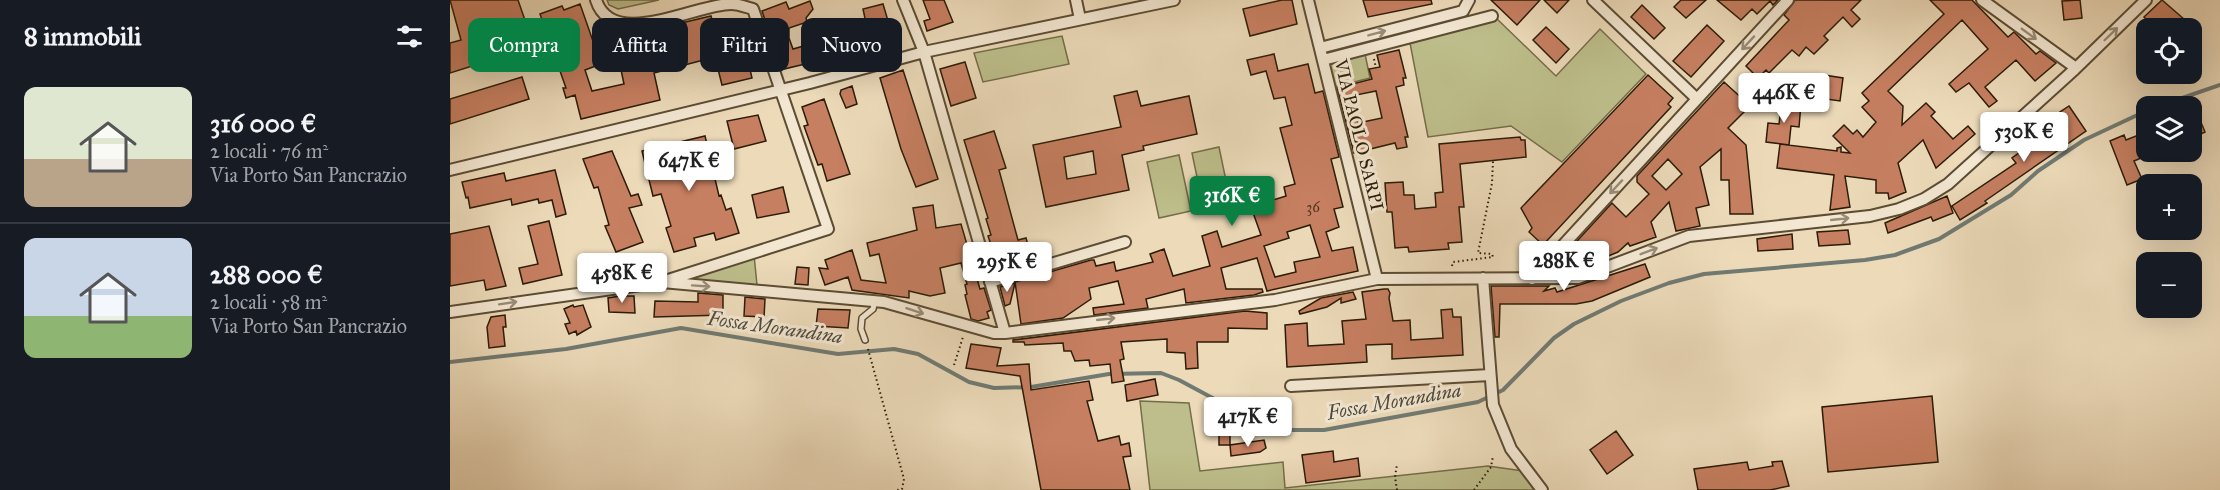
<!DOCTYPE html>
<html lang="it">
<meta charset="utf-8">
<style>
body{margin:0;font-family:"IM FELL Great Primer",serif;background:#20242c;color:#f1f3f6;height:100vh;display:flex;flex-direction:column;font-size:22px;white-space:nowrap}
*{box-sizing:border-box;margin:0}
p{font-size:20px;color:#9ea1a6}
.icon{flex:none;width:33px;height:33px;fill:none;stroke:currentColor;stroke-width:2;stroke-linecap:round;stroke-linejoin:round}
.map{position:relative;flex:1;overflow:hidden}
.sheet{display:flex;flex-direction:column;background:#171b24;width:450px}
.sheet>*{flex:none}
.top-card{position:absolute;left:18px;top:18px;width:570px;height:54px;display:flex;gap:12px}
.buttons{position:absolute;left:1686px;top:18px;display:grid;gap:12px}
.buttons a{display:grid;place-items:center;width:66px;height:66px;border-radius:12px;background:#171b24;box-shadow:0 6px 24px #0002;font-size:30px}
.price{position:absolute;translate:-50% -51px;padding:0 14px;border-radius:6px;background:#fff;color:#222;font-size:20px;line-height:39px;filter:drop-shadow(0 2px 3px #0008)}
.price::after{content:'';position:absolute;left:50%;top:36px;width:18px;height:14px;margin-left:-9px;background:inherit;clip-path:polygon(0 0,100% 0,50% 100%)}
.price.active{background:#0b8043;color:#fff}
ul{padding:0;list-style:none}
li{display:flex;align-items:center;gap:18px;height:150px;padding:0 24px}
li+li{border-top:2px solid #363941}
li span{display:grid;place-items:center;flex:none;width:168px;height:120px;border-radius:12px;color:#555}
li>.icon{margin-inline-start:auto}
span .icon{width:72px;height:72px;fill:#fffc;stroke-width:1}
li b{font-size:26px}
h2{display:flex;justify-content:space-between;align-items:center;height:72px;padding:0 24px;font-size:26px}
.tag{padding:0 21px;border-radius:12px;background:#171b24;box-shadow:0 6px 24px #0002;font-size:21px;line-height:54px}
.tag.active{background:#0b8043;color:#fff}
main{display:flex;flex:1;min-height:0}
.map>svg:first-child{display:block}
</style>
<main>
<section class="sheet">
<h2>8 immobili<svg class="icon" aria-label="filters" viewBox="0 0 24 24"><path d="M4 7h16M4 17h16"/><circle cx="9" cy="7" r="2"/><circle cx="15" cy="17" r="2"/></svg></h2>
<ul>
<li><span style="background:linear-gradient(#dfe7d0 60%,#b9a48a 0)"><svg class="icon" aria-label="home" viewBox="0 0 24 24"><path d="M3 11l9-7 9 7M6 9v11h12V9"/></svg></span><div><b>316 000 €</b><p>2 locali · 76 m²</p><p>Via Porto San Pancrazio</p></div></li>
<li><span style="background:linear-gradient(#c9d6e8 65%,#8fb573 0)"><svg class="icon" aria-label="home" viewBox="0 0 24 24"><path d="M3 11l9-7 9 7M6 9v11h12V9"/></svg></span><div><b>288 000 €</b><p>2 locali · 58 m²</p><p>Via Porto San Pancrazio</p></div></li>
</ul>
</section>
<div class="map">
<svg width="1770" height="490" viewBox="0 0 1770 490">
<rect width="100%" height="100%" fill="#ecdab9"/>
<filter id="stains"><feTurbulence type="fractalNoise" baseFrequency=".00333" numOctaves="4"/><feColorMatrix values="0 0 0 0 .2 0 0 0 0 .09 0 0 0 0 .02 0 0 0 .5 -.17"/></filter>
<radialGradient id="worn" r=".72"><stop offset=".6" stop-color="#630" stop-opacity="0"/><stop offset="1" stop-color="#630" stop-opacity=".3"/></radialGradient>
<!-- green -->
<path fill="#bdbe8b" stroke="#746d49" stroke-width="1.5" d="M157 0H209L168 9 159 5Z
M1046 18 1106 76 1150 29 1196 74 1112 162 1061 126 978 137 960 43Z
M612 36 619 64 533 82 524 53Z
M915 54 920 78 880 88 874 63Z
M769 147 779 195 752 201 742 153Z
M729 155 741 211 709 218 697 162Z
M304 255 307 285 243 281 244 277Z
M690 401 739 403 750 471 833 462 835 488 1038 466 1073 471 1084 490H700Z"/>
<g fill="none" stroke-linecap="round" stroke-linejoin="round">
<!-- stream -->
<path stroke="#707a72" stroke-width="4" d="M1709 106 1770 85
M0 362 116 349 231 328 388 354 444 349 468 354 519 382 544 388 581 387 659 374 711 373 729 380 798 417 835 430H874L1028 402 1053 390 1104 338 1124 324 1171 301 1219 283 1254 274 1415 260 1445 255 1489 239 1561 195 1588 171 1634 140 1696 111"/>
</g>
<!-- building -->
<path fill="#c67f61" stroke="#2c1c07" stroke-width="1.5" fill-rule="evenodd" d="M0 0H68L77 26 31 42 38 61 0 73V43L11 40Z
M473 0H494L503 22 477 31 474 21 480 19Z
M832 0H842L847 24 800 36 793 9Z
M913 0H981L982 4 918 17Z
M1041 0H1090L1067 25Z
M1094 0H1119L1107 13Z
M1231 0H1256L1236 18 1224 7Z
M1267 0H1328L1323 5 1320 1 1307 14 1302 9 1291 20Z
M1345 0H1411L1401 10 1410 19 1402 27 1393 17 1374 36 1378 40 1364 54 1356 47 1349 56 1342 50 1319 73 1316 70 1308 78 1296 66 1339 20 1334 15Z
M1480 0H1522L1558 37 1564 32 1586 54 1590 51 1606 63 1585 81 1566 60 1535 87 1547 101 1539 107 1519 83 1506 92 1499 84 1538 49 1512 20 1438 91 1453 106 1452 125 1476 103 1485 112 1481 116 1503 139 1518 126 1525 134 1486 168 1473 140 1448 163 1456 192 1439 199 1438 193H1426V180L1395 176 1400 207 1380 210 1384 175 1327 168 1330 144 1387 151V148L1391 147V152L1400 153 1383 136 1394 125 1403 134 1407 130 1413 137 1426 122 1412 107 1419 101 1412 93 1494 14Z
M1630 0 1632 18 1614 20 1612 1Z
M1712 0 1735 20 1726 28H1705L1694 17Z
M360 1 363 9 356 18 357 22 339 28V38L343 49 364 43 368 61 334 69 329 52 333 51 324 23 317 26 312 11 336 2 339 9Z
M130 4 151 64 135 70 142 91 174 84 170 65 195 59 189 33 261 16 268 42 292 36 302 78 272 85 265 57 204 73 210 100 131 119 125 95 116 98 113 88H116L90 14 112 6 114 10Z
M433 4 444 41 410 46V49L398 52 393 28 416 23 413 9Z
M1192 5 1215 28 1204 39 1181 17Z
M1257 25 1274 41 1241 77 1223 61Z
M1096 27 1119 49 1106 63 1083 40Z
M949 50 956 78H953L954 85 946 87 958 137H955L957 147 947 149 945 143 904 153 887 88 922 79 919 69 930 67 927 55ZM926 91 932 118 908 123 903 103 907 102 906 95Z
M824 54 828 71 858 64 865 93 873 91 889 157 881 159 893 207 884 209 889 227 876 232 882 251 903 247 908 271 817 291 807 258 771 268 776 289H812L813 292 804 295 736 303 734 289 696 299 698 308 644 315 643 308 674 304 668 281 639 288 641 299 613 318 571 324 565 282 641 260H644L646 266 664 262 666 271 703 262 700 254 714 249 723 276 760 266 752 236 767 231 772 247 811 235 801 207 836 196 834 187 845 184 830 128 842 125 835 97 824 99 816 71 801 75 797 60ZM860 225 870 257 844 262 846 272 825 277 814 246 839 238 837 232Z
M515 62 526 98 501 106 490 69Z
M453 70 488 179 466 187 451 149 430 78Z
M1198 75 1223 98 1218 104 1221 107 1093 245 1079 232 1082 228 1071 208Z
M1374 75 1393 78 1390 101 1369 98 1377 107 1347 103 1349 84 1372 87Z
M72 77 79 99 0 124V99Z
M1274 82 1296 102 1307 91 1318 100 1306 111 1300 106 1278 128 1296 145 1303 214H1280L1279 180H1271V149L1250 167 1259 205 1246 208 1250 226 1226 231 1219 202 1201 222 1206 237 1180 246 1178 243 1168 252 1139 264 1130 253 1113 271H1108L1104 266 1162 203 1176 217 1199 194 1187 182V176ZM1218 159 1232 174 1216 190 1202 176Z
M402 86 407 104 396 108 390 94 391 90Z
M687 91 691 106 739 96 747 134 693 146 694 150 672 155 679 190 596 207 583 145 671 127 664 96ZM643 151 646 174 617 179 614 157Z
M374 99 400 174 377 181 372 164 368 165 354 126 358 125 352 107Z
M1742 100 1755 132 1742 138Z
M1332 101 1351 104 1349 127 1341 126 1339 145 1316 142 1318 123 1329 124Z
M1619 106 1636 131 1535 201 1537 203 1510 220 1502 206 1566 163 1562 158 1616 119 1610 112Z
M308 115 316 141 284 149 277 121Z
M544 131 556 168 549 170 568 240 576 238 579 249 570 252 573 264 550 271 538 236 541 235 536 219 538 218 514 140Z
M1696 132V156L1684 161 1692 179 1677 185 1660 141 1674 135 1676 140Z
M255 136 269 196 271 195 276 210 281 208 289 233 266 240 264 233 244 238 246 246 224 252 216 228 221 226 211 194 203 196 192 151Z
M1070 137 1071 140H1075L1076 157 1010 164 1014 207H1009L1012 242 998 243 999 249 959 252 958 247 945 248 942 212H937L935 183 953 182 954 195H964L965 209 986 207 985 193 993 192 989 144Z
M162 151 181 196 188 194 192 205 179 208 193 242 166 252 155 226 159 225 148 187 144 188 133 159Z
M105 170 116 214 106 217 102 200 89 203 88 199 62 205 61 199 20 208 18 197 16 198 12 182 54 173 56 181Z
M333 187 339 212 307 218 302 195Z
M1497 196 1503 213 1483 221 1481 217 1438 233 1435 223Z
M483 205 486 228 511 224 530 289 534 288 541 310 537 312 539 318 528 321 521 319 515 295 517 294 515 285 517 284 511 263 490 268 495 293 480 296 459 291V298L402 290 398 277 375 285 369 268 378 269 375 260 402 250 411 280 436 283 429 254 420 256 417 243 467 230 463 208Z
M99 221 112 275 73 284 69 268 88 264 78 226Z
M39 226 56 286 36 290 34 280 0 286V234Z
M1398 230 1400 244 1369 246 1367 232Z
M1342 234 1343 249 1308 251 1307 239Z
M1195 264 1200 277 1142 301 1126 304H1050L1049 337H1045L1041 286H1099L1094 291 1105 288 1107 292Z
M347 267 359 268 358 285 345 284Z
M565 283 560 304 555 306 550 287Z
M934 289H938L940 293 939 298 943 321 960 320 961 340 993 338 991 310 1002 309 1003 317H1011L1013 355 942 359V344L916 345 917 362 837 367 835 325 857 323 858 346 894 344 892 321 916 319 912 292Z
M903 292 906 299 891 303V298L877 307 850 314 849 311 871 298Z
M248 293 273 295V315L204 317 205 301 248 302Z
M170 296H184L185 313 159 312 158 298Z
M295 297 315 299 314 317 294 316Z
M123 305 124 307 133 305 141 327 127 335 126 331 119 334 115 324 120 323 114 309Z
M368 309 400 310 398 328 366 326Z
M795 311 817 313V329L778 328V342H747L748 368 736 369 735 353 717 352V339L671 342 674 359 670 360 674 381 662 383 660 364 640 366 639 360 625 361 621 351H614L613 343 575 345 574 342H563V340Z
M55 315 56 327H53L55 346 39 348 37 327 41 317Z
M521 344 551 348 547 366 579 364 581 390 639 381 643 400 637 401 648 441 669 436 671 445 679 443 681 456 673 457 680 490H591L570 376 516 368Z
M705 379 708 395 677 401 675 385Z
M1482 396 1488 462 1378 472 1372 407Z
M769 409H780V445H769Z
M1166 431 1183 455 1157 474 1140 450Z
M814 440 816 448 810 452 781 456 780 445Z
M883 451 884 462 908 458 910 476 856 483 852 455Z
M1332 461 1339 486 1320 490H1248L1244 469 1297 462 1299 470 1323 466 1322 462Z"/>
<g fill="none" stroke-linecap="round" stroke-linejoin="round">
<defs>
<path id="lane" d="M415 340 411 329 412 318 423 309 425 301"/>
<path id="street" d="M146 0C162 51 246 4 281 4 288 4 296 7 303 9L378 229 215 281
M453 0 474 52 555 333
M626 0 630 19
M858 0 927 279
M1143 0 1247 99
M1532 0 1626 68
M870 48 1013 11 1019 0
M873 60 1042 16
M0 170 360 83 474 52 724 0
M1033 278 1043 405 1061 449 1092 490
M1082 279 1338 0
M540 282 675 242
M0 312 212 282 434 302 544 333H555L825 300 927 279 1128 278 1239 236 1420 216 1449 209 1474 199 1498 184 1625 69 1696 0
M841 386 1040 375"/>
</defs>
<!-- lane casing -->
<use href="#lane" stroke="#5c4c34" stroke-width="8"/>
<!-- street casing -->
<use href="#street" stroke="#5c4c34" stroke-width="14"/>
<!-- path -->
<path stroke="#2c1c07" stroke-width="2" stroke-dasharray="1.5 3" stroke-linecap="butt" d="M924 59 926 68
M1002 266 1003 262 1043 257 1042 254 1028 253 1042 183 1043 161
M418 349 454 479 452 489 447 490
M504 365 513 337
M947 490 945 477 947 464
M1024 490 1041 467 1043 456"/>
<!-- lane -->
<use href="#lane" stroke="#f3e7d2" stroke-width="5"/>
<!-- street -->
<use href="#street" stroke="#f3e7d2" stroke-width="10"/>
</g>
<!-- one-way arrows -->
<defs><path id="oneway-shaft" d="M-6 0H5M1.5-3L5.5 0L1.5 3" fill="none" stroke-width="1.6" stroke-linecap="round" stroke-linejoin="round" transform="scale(1.5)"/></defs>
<g stroke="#998c77">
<use href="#oneway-shaft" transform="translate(927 33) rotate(-15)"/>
<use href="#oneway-shaft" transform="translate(1579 34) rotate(36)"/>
<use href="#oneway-shaft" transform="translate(1661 34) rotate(-44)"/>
<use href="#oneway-shaft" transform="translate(1298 43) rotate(133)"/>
<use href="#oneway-shaft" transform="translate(1166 187) rotate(133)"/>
<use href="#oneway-shaft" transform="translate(1390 219) rotate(-6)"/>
<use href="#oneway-shaft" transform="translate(1199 251) rotate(-21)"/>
<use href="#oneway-shaft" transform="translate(251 286) rotate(4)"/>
<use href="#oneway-shaft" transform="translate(58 303) rotate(-9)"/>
<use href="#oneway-shaft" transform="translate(465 311) rotate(18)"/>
<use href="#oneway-shaft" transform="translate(656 319) rotate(-6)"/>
</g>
<g text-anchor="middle" stroke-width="6" stroke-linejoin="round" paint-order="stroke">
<!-- number labels -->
<g font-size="15" fill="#52351e">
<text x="863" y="212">36</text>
</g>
<!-- street labels -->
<g font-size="18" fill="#2c1c07" stroke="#f3e7d2">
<text transform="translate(909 135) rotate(76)" y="6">VIA PAOLO SARPI</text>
</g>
<!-- water labels -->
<g font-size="20" font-style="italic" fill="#4e4b3d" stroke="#f3e7d2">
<text transform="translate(325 327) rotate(8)" y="7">Fossa Morandina</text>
<text transform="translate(944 401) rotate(-10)" y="7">Fossa Morandina</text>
</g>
</g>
<rect width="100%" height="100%" filter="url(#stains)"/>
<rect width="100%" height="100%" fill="url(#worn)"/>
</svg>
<div class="buttons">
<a><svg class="icon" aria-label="locate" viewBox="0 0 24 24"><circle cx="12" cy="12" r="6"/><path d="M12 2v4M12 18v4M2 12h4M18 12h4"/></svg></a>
<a><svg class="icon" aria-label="layers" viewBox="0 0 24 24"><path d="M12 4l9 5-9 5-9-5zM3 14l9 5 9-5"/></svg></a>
<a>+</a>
<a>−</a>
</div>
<b class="price" style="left:1334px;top:124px">446K €</b>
<b class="price" style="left:1574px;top:163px">530K €</b>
<b class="price" style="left:239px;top:192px">647K €</b>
<b class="price active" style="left:782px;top:227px">316K €</b>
<b class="price" style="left:1114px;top:292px">288K €</b>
<b class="price" style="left:557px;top:293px">295K €</b>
<b class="price" style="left:172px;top:304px">458K €</b>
<b class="price" style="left:798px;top:448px">417K €</b>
<div class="top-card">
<a class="tag active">Compra</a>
<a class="tag">Affitta</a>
<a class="tag">Filtri</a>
<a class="tag">Nuovo</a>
</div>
</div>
</main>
